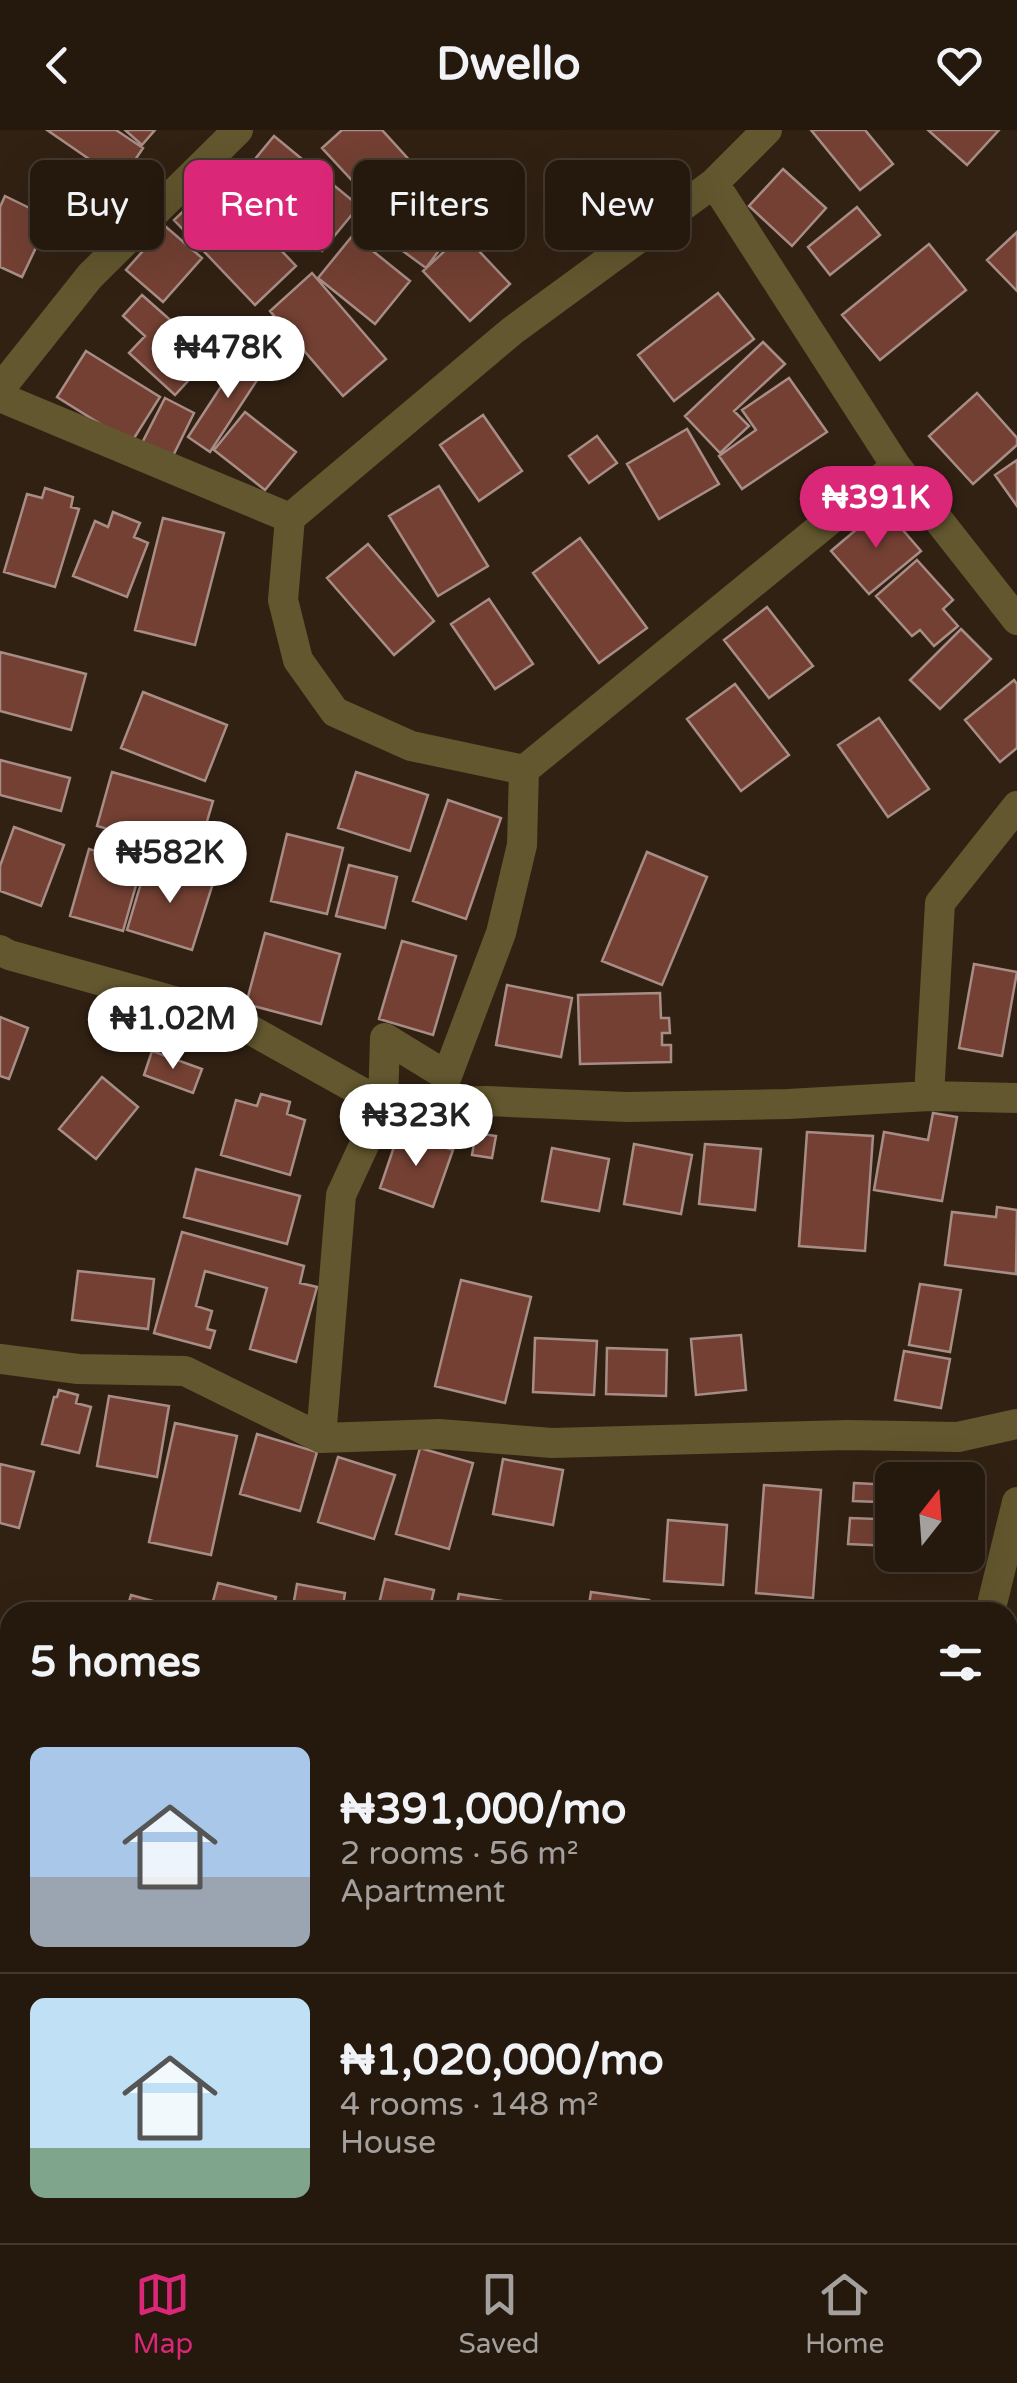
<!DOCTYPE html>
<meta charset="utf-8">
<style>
body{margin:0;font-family:"Varela Round",sans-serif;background:#31261c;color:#f1f3f6;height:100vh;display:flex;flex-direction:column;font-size:38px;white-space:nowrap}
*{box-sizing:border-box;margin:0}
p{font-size:32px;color:#a3a09e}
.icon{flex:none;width:55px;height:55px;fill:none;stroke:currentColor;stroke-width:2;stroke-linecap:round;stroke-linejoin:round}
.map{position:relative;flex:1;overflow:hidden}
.side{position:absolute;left:0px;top:1472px;width:1018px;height:642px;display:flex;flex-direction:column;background:#25190e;border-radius:30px 30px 0 0;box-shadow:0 10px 40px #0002,0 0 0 2px #42382e}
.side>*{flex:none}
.guide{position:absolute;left:30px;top:30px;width:958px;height:90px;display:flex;gap:20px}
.needle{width:65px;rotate:17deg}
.buttons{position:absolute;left:875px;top:1332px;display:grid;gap:20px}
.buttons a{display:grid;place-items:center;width:110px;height:110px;border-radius:15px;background:#25190e;box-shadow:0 10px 40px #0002,0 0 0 2px #42382e;font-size:50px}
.price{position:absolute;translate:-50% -85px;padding:0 22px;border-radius:35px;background:#fff;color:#222;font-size:32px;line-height:65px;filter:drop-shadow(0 2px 5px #0008)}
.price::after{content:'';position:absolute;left:50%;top:60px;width:30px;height:22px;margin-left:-15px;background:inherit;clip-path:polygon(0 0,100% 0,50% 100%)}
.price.current{background:#db2777;color:#fff}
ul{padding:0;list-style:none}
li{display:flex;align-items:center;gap:30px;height:250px;padding:0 30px}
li+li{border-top:2px solid #42382e}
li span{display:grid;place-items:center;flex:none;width:280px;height:200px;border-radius:15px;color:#555}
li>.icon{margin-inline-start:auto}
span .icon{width:120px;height:120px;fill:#fffc;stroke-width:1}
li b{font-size:42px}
h2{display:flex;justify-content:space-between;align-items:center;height:120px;padding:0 30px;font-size:42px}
.chip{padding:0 35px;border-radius:15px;background:#25190e;box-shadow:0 10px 40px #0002,0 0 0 2px #42382e;font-size:35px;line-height:90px}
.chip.current{background:#db2777;color:#fff}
header{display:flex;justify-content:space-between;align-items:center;height:130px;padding:0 30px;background:#25190e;font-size:45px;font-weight:700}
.dock{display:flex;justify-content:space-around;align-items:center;height:140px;border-top:2px solid #42382e;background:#25190e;font-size:28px;color:#a3a09e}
.dock a{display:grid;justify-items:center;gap:5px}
.dock .current{color:#db2777}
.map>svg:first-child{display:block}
</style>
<header><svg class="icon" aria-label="back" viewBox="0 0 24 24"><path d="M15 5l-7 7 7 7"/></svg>Dwello<svg class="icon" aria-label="heart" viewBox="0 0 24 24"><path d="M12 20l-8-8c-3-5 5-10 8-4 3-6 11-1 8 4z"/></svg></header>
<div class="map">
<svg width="1017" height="2113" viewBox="0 0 1017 2113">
<rect width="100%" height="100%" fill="#312113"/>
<!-- building -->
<path fill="#734033" stroke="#a88d86" stroke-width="2.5" d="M47 0H116L143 18 121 51Z
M125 0H155L142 15Z
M342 0H382L412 33 371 71 322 18Z
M811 0H865L893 34 860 60Z
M928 0H999L967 35Z
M274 6 359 76 322 121 237 51Z
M783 39 826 78 792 116 749 76Z
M215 51 296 136 255 175 174 90Z
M412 63 457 96 426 138 381 105Z
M5 66 50 88 22 147 0 137V77Z
M857 77 880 105 830 145 808 117Z
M165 96 202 128 163 172 126 140Z
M1017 102V161L987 130Z
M463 104 510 154 470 191 423 141Z
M353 105 410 151 375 194 318 148Z
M929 114 966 160 880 230 842 185Z
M312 143 386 229 343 266 270 181Z
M718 163 754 209 674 271 638 225Z
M142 165 211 226 175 265 129 223 145 206 123 186Z
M763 212 785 234 734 281 749 296 720 323 685 286Z
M245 220 267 235 210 322 188 307Z
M86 221 160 267 131 313 57 267Z
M789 248 827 302 742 359 719 326 756 300 742 280Z
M977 263 1017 308V315L973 354 929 306Z
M165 268 194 283 171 330 141 315Z
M245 282 296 322 265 360 214 320Z
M483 285 522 341 479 371 440 315Z
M687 299 719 354 659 389 627 334Z
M597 306 617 333 589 353 569 326Z
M1017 330V376L995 345Z
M439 356 488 436 438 466 389 386Z
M45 358 73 367 71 377 79 379 55 457 4 442 27 364 42 368Z
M883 377 921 421 869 464 831 421Z
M113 382 140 393 134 407 148 413 127 467 73 446 95 391 108 397Z
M163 388 224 403 195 515 135 500Z
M580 408 647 498 599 533 533 443Z
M368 414 434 491 394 525 327 448Z
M917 430 953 470 943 479 958 496 934 516 920 500 912 506 876 466Z
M489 469 533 534 495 559 451 494Z
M767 477 813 536 769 568 724 510Z
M961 499 991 529 940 579 910 550Z
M0 522 86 544 71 600 0 581Z
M1014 550 1017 554V618L1000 632 965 590Z
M735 554 789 625 741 661 687 589Z
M143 562 227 595 205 651 121 618Z
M879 588 929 659 888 687 838 615Z
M0 630 70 648 61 681 0 665Z
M112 642 213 671 197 725 97 696Z
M356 642 428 665 410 721 338 698Z
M448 670 501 688 466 789 413 771Z
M14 697 64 715 41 776 0 761V736Z
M287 704 343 718 327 784 271 771Z
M89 719 142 734 123 801 70 786Z
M647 722 707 747 662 855 602 831Z
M147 733 213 753 192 820 127 800Z
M349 735 397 747 385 798 336 786Z
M265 803 340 824 321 894 246 874Z
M402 811 456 826 433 905 379 889Z
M974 834 1017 842 1002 926 959 918Z
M507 855 572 868 561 927 496 915Z
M660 863 661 888H669L670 903H662V915H671V932L580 934 578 865Z
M0 887 28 898 9 949 0 946Z
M152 921 202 939 193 963 144 945Z
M102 947 138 977 96 1029 59 999Z
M261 964 290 972 287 984 305 990 290 1045 221 1025 236 970 257 976Z
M933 983 957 987 942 1071 874 1060 884 1002 928 1010Z
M399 1002 453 1020 433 1077 380 1058Z
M807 1002 873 1006 865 1121 799 1116Z
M476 1003 496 1006 492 1028 472 1025Z
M634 1014 692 1025 681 1084 624 1074Z
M705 1014 761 1019 755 1080 699 1074Z
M552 1018 609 1029 599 1081 542 1071Z
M196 1039 300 1066 287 1114 184 1087Z
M997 1077 1017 1080 1016 1144 945 1135 952 1082 996 1087Z
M182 1102 304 1136 300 1153 317 1157 296 1232 250 1219 267 1158 205 1141 196 1176 212 1181 207 1199 215 1201 210 1218 154 1203Z
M78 1141 154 1149 148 1199 72 1190Z
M461 1150 531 1167 505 1273 435 1256Z
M920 1154 961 1160 950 1222 909 1215Z
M741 1205 746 1260 696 1265 691 1209Z
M535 1208 597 1211 594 1265 533 1262Z
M607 1218 667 1220 666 1266 606 1264Z
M904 1221 950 1229 941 1278 895 1270Z
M59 1260 78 1265 76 1273 91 1277 79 1323 42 1314 54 1267H57Z
M109 1266 169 1276 157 1347 97 1336Z
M175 1293 237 1306 211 1425 149 1412Z
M257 1304 317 1322 300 1381 240 1364Z
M420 1318 473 1333 449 1419 396 1404Z
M338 1327 395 1345 374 1409 318 1392Z
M503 1329 563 1340 553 1395 493 1384Z
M0 1334 34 1342 19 1398 0 1393Z
M854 1353 892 1355V1416L848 1414 850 1388 877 1389 878 1372 853 1371Z
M764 1355 821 1360 813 1468 756 1463Z
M668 1390 727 1395 723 1455 664 1451Z
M385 1449 434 1460 429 1482H377Z
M218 1453 276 1467 272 1482H210Z
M297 1454 345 1463 342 1482H292Z
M591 1462 649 1470 647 1482H588Z
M459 1464 521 1474 520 1482H455Z
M131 1465 186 1480 185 1482H126Z
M747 1478 808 1479V1482H746Z
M1008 1512 1017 1513V1579L1008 1578Z
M3 1736 10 1771V1790L5 1791 10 1820 0 1822V1737Z
M10 2084V2105H18V2113H0V2085Z"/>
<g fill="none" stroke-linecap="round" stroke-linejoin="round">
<!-- street -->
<path stroke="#62572e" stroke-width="30" d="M714 53 896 336 1017 490
M0 259 90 146 238 0
M0 267 290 388
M524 640 411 616 335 582 298 530 283 470 290 388 512 201 714 53 767 0
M0 820 9 825 224 885 383 974 487 971 627 977 788 974 929 966 1017 968
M929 966 940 773 1017 676
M0 1229 78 1239 185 1241 321 1308 439 1304 552 1313 848 1305 958 1307 1017 1294
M321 1308 341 1065 383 974 385 908 447 946 501 803 522 715 524 640 896 336
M993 1470 1017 1372
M0 1570 10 1572
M0 1860 10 1859"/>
</g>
</svg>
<div class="buttons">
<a><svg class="needle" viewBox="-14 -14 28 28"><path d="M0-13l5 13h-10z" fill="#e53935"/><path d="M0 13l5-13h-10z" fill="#a3a09e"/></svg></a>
</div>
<b class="price" style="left:228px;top:271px">₦478K</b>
<b class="price current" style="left:876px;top:421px">₦391K</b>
<b class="price" style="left:170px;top:776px">₦582K</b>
<b class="price" style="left:173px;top:942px">₦1.02M</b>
<b class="price" style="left:416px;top:1039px">₦323K</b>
<div class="guide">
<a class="chip">Buy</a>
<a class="chip current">Rent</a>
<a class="chip">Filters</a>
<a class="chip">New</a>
</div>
<section class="side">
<h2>5 homes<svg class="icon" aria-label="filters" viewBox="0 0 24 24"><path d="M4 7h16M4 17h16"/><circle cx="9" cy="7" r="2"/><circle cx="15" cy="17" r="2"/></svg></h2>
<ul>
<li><span style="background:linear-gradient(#a9c7e8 65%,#9aa5b1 0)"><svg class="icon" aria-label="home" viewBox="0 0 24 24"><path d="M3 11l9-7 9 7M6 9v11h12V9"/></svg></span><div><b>₦391,000/mo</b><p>2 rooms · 56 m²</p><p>Apartment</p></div></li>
<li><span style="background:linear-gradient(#bfe0f5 75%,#7fa58c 0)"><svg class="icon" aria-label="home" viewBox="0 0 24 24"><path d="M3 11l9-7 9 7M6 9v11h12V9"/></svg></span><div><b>₦1,020,000/mo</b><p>4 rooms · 148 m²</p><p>House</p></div></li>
</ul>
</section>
</div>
<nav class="dock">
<a class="current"><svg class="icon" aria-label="map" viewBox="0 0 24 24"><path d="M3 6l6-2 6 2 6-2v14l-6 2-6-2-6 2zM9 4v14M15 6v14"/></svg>Map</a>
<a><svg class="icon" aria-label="saved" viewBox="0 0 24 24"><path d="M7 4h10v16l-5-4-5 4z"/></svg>Saved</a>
<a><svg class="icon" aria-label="home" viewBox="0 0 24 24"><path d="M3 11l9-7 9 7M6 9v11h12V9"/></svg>Home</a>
</nav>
